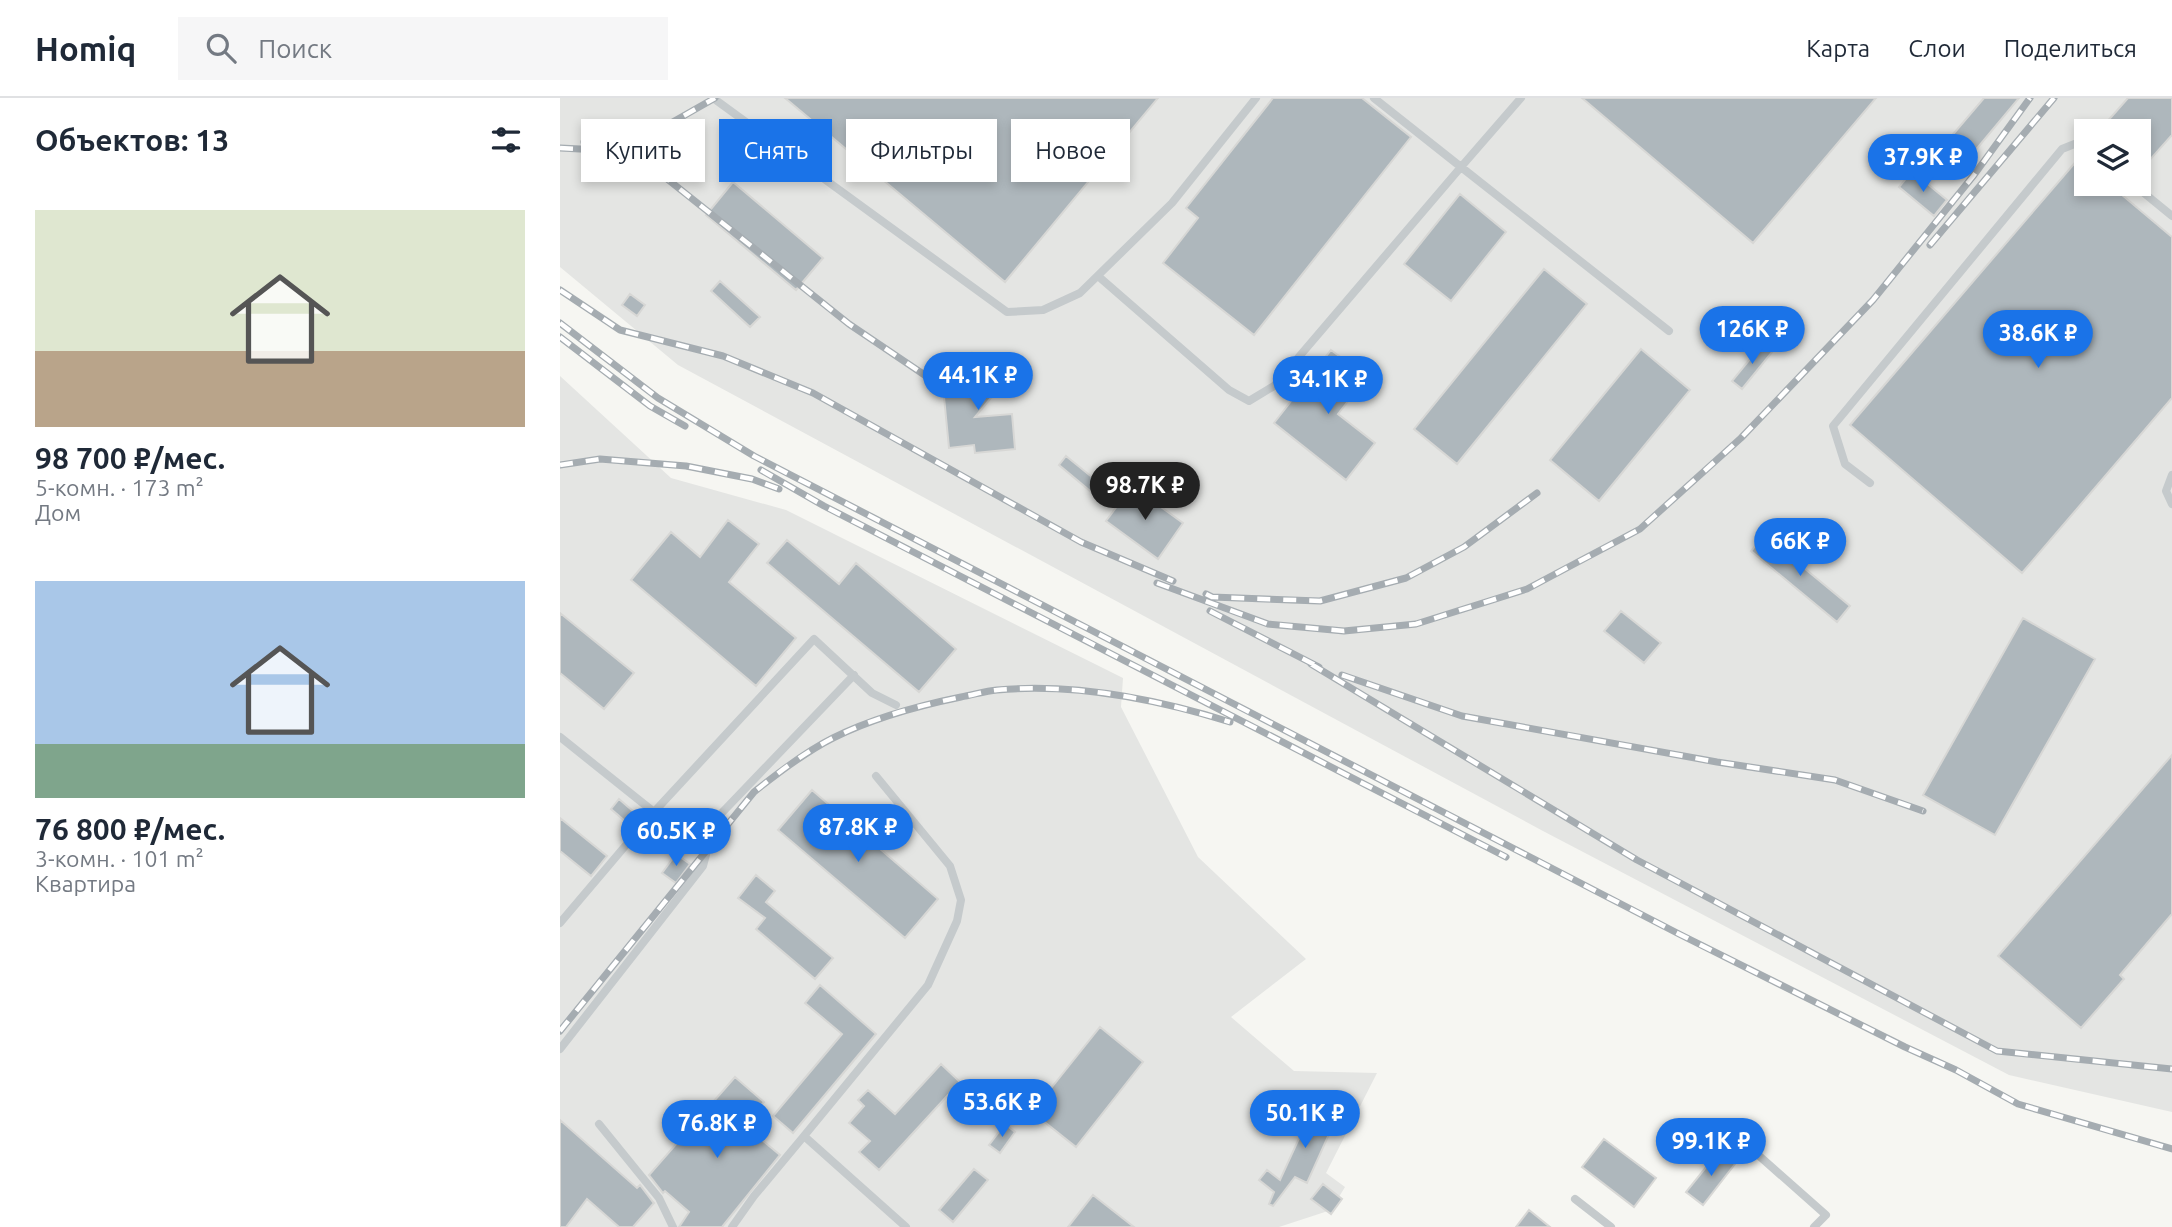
<!DOCTYPE html>
<html lang="ru">
<meta charset="utf-8">
<style>
body{margin:0;font-family:Ubuntu,sans-serif;background:#f6f6f7;color:#1f2937;height:100vh;display:flex;flex-direction:column;font-size:26px;white-space:nowrap}
*{box-sizing:border-box;margin:0}
p{font-size:23px;color:#747a83}
.icon{flex:none;width:38px;height:38px;fill:none;stroke:currentColor;stroke-width:2;stroke-linecap:round;stroke-linejoin:round}
.map{position:relative;flex:1;overflow:hidden}
.sheet{display:flex;flex-direction:column;background:#fff;width:560px}
.sheet>*{flex:none}
.banner{position:absolute;left:21px;top:21px;width:665px;height:63px;display:flex;gap:14px}
.tools{position:absolute;left:1514px;top:21px;display:grid;gap:14px}
.tools a{display:grid;place-items:center;width:77px;height:77px;border-radius:0px;background:#fff;box-shadow:0 4px 10px #0003;font-size:35px}
.price{position:absolute;translate:-50% -60px;padding:0 16px;border-radius:24px;background:#1a73e8;color:#fff;font-size:23px;line-height:46px;filter:drop-shadow(0 2px 4px #0008)}
.price::after{content:'';position:absolute;left:50%;top:42px;width:21px;height:16px;margin-left:-10px;background:inherit;clip-path:polygon(0 0,100% 0,50% 100%)}
.price.on{background:#222;color:#fff}
ul{padding:0;list-style:none}
li{display:grid;align-content:center;gap:14px;height:371px;padding:0 35px}
li span{display:grid;place-items:center;height:217px;border-radius:0px;color:#555}
li>.icon{margin-inline-start:auto}
span .icon{width:126px;height:126px;fill:#fffc;stroke-width:1}
li b{font-size:30px}
h2{display:flex;justify-content:space-between;align-items:center;height:84px;padding:0 35px;font-size:30px}
.pill{padding:0 24px;border-radius:0px;background:#fff;box-shadow:0 4px 10px #0003;font-size:24px;line-height:63px}
.pill.on{background:#1a73e8;color:#fff}
header{display:flex;align-items:center;gap:42px;box-sizing:border-box;height:98px;padding:0 35px;background:#fff;border-bottom:2px solid #e0e1e3}
header strong{font-size:33px}
nav{display:flex;gap:38px;margin-inline-start:auto;font-size:24px}
.search{width:490px;height:63px;background:#f6f6f7;display:flex;align-items:center;gap:18px;box-sizing:border-box;padding:0 24px;border-radius:0px;color:#747a83;font-size:26px}
main{display:flex;flex:1;min-height:0}
.map>svg:first-child{display:block}
</style>
<header>
<strong>Homiq</strong>
<div class="search"><svg class="icon" aria-label="search" viewBox="0 0 24 24"><circle cx="10" cy="10" r="6"/><path d="M15 15l6 6"/></svg>Поиск</div>
<nav><a>Карта</a><a>Слои</a><a>Поделиться</a></nav>
</header>
<main>
<section class="sheet">
<h2>Объектов: 13<svg class="icon" aria-label="filters" viewBox="0 0 24 24"><path d="M4 7h16M4 17h16"/><circle cx="9" cy="7" r="2"/><circle cx="15" cy="17" r="2"/></svg></h2>
<ul>
<li><span style="background:linear-gradient(#dfe7d0 65%,#b9a48a 0)"><svg class="icon" aria-label="home" viewBox="0 0 24 24"><path d="M3 11l9-7 9 7M6 9v11h12V9"/></svg></span><div><b>98 700 ₽/мес.</b><p>5-комн. · 173 m²</p><p>Дом</p></div></li>
<li><span style="background:linear-gradient(#a9c7e8 75%,#7fa58c 0)"><svg class="icon" aria-label="home" viewBox="0 0 24 24"><path d="M3 11l9-7 9 7M6 9v11h12V9"/></svg></span><div><b>76 800 ₽/мес.</b><p>3-комн. · 101 m²</p><p>Квартира</p></div></li>
</ul>
</section>
<div class="map">
<svg width="1612" height="1129" viewBox="0 0 1612 1129">
<rect width="100%" height="100%" fill="#f6f6f2"/>
<!-- built -->
<path fill="#e4e5e3" fill-rule="evenodd" d="M0 0H1612V1014L1449 977 983 733 118 267 0 169ZM1526 33H1578V86H1526Z
M0 278 111 380 226 412 563 580 561 609 638 759 746 861 671 919 734 973 817 975 766 1075 785 1089 771 1112 719 1129H0Z"/>
<!-- building -->
<path fill="#aeb7bc" stroke="#d7d7d5" stroke-width="2" d="M225 0H598L445 184Z
M713 0H802L851 39 694 237 603 165 638 120 626 110Z
M1022 0H1316L1193 145Z
M1424 0H1459L1404 66 1383 48Z
M1568 0H1612V37L1588 64 1578 56V33H1553L1545 26Z
M1519 60 1526 66V86H1549L1612 139V300L1462 475 1290 327Z
M1352 73 1387 102 1374 118 1339 89Z
M173 84 263 160 236 192 146 117Z
M900 96 946 134 891 203 844 166Z
M984 171 1027 206 897 366 854 331Z
M160 183 200 219 190 229 151 193Z
M70 196 85 207 77 218 62 207Z
M1203 245 1213 253 1182 291 1172 283Z
M1081 251 1130 292 1039 403 990 362Z
M771 252 807 279 778 316 815 345 786 382 714 325Z
M412 255 445 283 415 319 452 316 455 351 415 355 414 347 389 350 384 299 417 296 394 277Z
M506 358 543 388 535 397 499 367Z
M572 388 623 425 598 461 546 423Z
M168 422 199 446 169 484 236 540 196 588 71 482 111 434 140 459Z
M1204 437 1290 508 1277 524 1191 453Z
M227 442 279 486 296 465 396 551 359 594 207 465Z
M1061 513 1101 545 1084 565 1044 533Z
M0 515 74 575 44 611 0 575Z
M1463 520 1535 561 1435 737 1363 697Z
M1612 657V816L1560 877 1564 881 1521 930 1438 858Z
M252 692 378 801 345 840 218 732Z
M59 701 74 714 66 724 51 711Z
M0 720 47 758 31 778 0 753Z
M116 756 130 766 116 785 102 775Z
M196 777 215 793 206 804 273 860 255 881 196 831 205 820 178 800Z
M260 887 316 936 233 1035 213 1018 282 936 245 905Z
M540 929 583 964 516 1049 472 1014Z
M381 966 400 984 319 1072 299 1054 310 1043 289 1025 304 1008 298 1002 308 992 335 1016Z
M175 979 204 1004 184 1027 220 1057 162 1129H119L129 1114 105 1093 103 1095 89 1077Z
M757 1001 780 1012 747 1085 735 1079 713 1108 709 1106 714 1094 699 1082 707 1072 720 1082Z
M0 1022 77 1090 80 1087 93 1104 94 1105 73 1129H59L27 1101 6 1129H0Z
M445 1026 455 1034 440 1055 429 1047Z
M1044 1041 1096 1080 1074 1109 1022 1069Z
M1159 1053 1175 1066 1143 1107 1126 1094Z
M414 1071 428 1082 393 1124 379 1112Z
M763 1086 782 1101 771 1116 751 1101Z
M533 1097 574 1129H508Z
M969 1112 990 1129H956Z"/>
<g fill="none" stroke-linecap="round" stroke-linejoin="round">
<!-- service -->
<path stroke="#c5cacc" stroke-width="8" d="M153 0 447 214 483 212 520 195 612 105 696 0
M814 0 901 69 961 0
M1573 86 1612 118
M538 178 669 292 689 303 714 288 901 69 1109 233
M1612 377 1606 393 1612 406
M1310 385 1285 366 1273 328 1502 51 1517 45 1526 50
M0 639 94 714
M0 825 94 714 254 541 312 595 336 607
M0 951 143 768 155 722 294 577
M39 1026 99 1100 113 1129
M244 1038 368 887 397 823 401 802 390 768 316 678
M1179 1040 1266 1117 1254 1129
M1015 1101 1051 1129
M172 1129 194 1098 244 1038 346 1129"/>
<defs>
<path id="rail" d="M24 44 36 43 111 25 155 0
M0 50 40 52 96 72 289 226 366 278
M1370 147 1494 0
M0 192 60 232 163 258 253 295 521 444 613 483
M0 225 98 300 194 358 1121 837 1345 949 1396 972 1458 1006 1612 1051
M0 239 90 308 125 328
M0 367 40 361 126 368 192 381 219 391
M201 372 264 408 946 759
M597 485 708 526 784 533 856 526 967 491 1080 431 1181 340 1313 202 1414 77 1470 0
M646 496 652 499 760 503 846 480 904 449 977 395
M650 513 759 569
M751 566 1077 762 1437 953 1612 971
M782 577 902 618 1157 664 1275 682 1363 713
M0 933 194 694C219 674 245 654 273 640 313 620 357 608 401 599 413 597 425 593 437 592 515 585 596 601 670 624"/>
</defs>
<!-- rail casing -->
<use href="#rail" stroke="#a5acb1" stroke-width="7"/>
<!-- rail -->
<use href="#rail" stroke="#fff" stroke-width="4.5" stroke-dasharray="13" stroke-linecap="butt"/>
</g>
</svg>
<div class="tools">
<a><svg class="icon" aria-label="layers" viewBox="0 0 24 24"><path d="M12 4l9 5-9 5-9-5zM3 14l9 5 9-5"/></svg></a>
</div>
<b class="price" style="left:1363px;top:96px">37.9K ₽</b>
<b class="price" style="left:1192px;top:268px">126K ₽</b>
<b class="price" style="left:1478px;top:272px">38.6K ₽</b>
<b class="price" style="left:418px;top:314px">44.1K ₽</b>
<b class="price" style="left:768px;top:318px">34.1K ₽</b>
<b class="price on" style="left:585px;top:424px">98.7K ₽</b>
<b class="price" style="left:1240px;top:480px">66K ₽</b>
<b class="price" style="left:298px;top:766px">87.8K ₽</b>
<b class="price" style="left:116px;top:770px">60.5K ₽</b>
<b class="price" style="left:442px;top:1041px">53.6K ₽</b>
<b class="price" style="left:745px;top:1052px">50.1K ₽</b>
<b class="price" style="left:157px;top:1062px">76.8K ₽</b>
<b class="price" style="left:1151px;top:1080px">99.1K ₽</b>
<div class="banner">
<a class="pill">Купить</a>
<a class="pill on">Снять</a>
<a class="pill">Фильтры</a>
<a class="pill">Новое</a>
</div>
</div>
</main>
